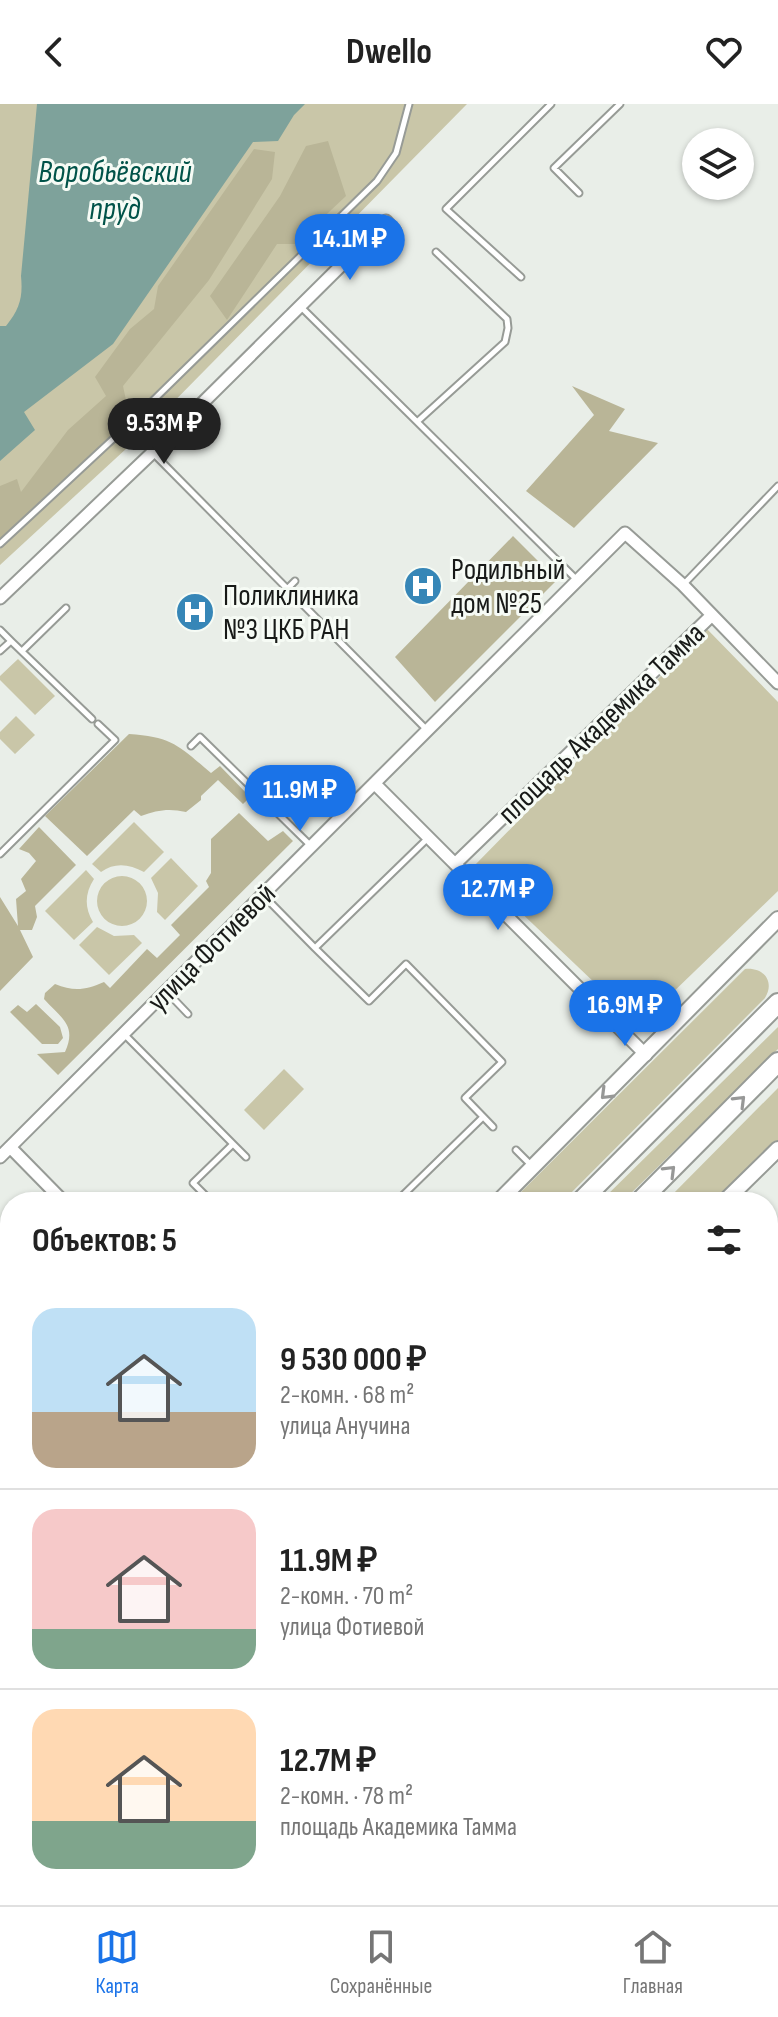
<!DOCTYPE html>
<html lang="ru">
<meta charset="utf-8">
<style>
body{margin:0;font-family:"Sofia Sans Condensed",sans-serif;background:#f6f6f6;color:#222;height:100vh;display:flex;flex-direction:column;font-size:30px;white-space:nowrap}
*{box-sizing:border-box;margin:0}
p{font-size:26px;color:#767676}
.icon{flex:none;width:44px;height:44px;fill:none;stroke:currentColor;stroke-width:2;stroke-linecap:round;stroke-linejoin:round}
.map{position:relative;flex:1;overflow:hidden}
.drawer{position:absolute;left:0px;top:1088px;width:778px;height:714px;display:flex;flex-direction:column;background:#fff;border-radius:32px 32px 0 0;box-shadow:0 2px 6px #0004}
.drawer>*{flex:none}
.buttons{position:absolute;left:682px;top:24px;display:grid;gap:16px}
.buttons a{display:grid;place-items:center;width:72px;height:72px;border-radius:50%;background:#fff;box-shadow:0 2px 6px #0004;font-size:40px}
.price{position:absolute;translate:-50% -68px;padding:0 18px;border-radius:28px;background:#1a73e8;color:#fff;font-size:26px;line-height:52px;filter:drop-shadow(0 2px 4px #0008)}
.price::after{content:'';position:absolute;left:50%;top:48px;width:24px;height:18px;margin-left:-12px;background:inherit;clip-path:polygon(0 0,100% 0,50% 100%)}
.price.selected{background:#222;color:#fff}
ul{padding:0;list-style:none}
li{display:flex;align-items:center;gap:24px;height:200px;padding:0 32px}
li+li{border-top:2px solid #e0e0e0}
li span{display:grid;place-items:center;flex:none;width:224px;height:160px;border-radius:24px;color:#555}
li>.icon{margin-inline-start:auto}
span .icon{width:96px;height:96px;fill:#fffc;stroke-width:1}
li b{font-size:34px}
h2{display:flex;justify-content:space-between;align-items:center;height:96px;padding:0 32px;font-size:34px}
header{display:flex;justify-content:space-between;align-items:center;height:104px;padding:0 32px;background:#fff;font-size:36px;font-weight:700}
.menu{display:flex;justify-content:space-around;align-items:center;height:112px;border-top:2px solid #e0e0e0;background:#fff;font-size:22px;color:#767676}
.menu a{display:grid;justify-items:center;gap:4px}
.menu .selected{color:#1a73e8}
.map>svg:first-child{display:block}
</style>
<header><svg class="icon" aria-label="back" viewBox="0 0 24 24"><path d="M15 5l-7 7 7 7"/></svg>Dwello<svg class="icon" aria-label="heart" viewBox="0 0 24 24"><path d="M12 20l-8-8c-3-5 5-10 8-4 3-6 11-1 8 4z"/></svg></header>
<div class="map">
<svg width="778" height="1801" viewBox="0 0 778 1801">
<rect width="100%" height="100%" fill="#e9eee8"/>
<!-- green -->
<path fill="#c9c6a8" d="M0 0H467L140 332 0 461Z
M707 525 778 598V787L639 921 473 763Z
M18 555 55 592 35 611 0 576V572Z
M16 612 35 631 15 650 0 635V628Z
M134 718 164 748 144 768C129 760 115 758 101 768L92 760Z
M171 754 198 782 165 816 157 808 158 789 151 774Z
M86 766 94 775C85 789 84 803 93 818L74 836 45 807Z
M97 797a25 25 0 1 1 50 0a25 25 0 1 1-50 0Z
M97 823 114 832 134 831 142 839 109 871 79 841Z
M745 865C764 863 775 878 765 894L562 1098H511Z
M778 923V945L622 1098H600Z
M284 965 304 985 264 1026 244 1006Z
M778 984V1039L719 1098H665Z"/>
<!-- forest -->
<path fill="#b9b597" d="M328 37 346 92 295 140H277L227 216 210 192 280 92 306 42Z
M254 45 275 48 272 75 209 176 123 282 130 315 0 437V382L17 375 21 388 68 326 106 292 95 273 130 225 154 205 158 182Z
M572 282 625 305 609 327 658 339 574 424 526 387 594 311Z
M513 432 557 476 435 598 395 553Z
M129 630C173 633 179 642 211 669L220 662 250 693 243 700 218 676 201 692V696L186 708C169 704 157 706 141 712L134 706 87 752 45 712Z
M239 709 268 737 283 727 293 737 58 971 37 950 65 948C77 921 62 915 44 895L45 889 55 880C74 888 86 886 104 878L110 884 147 845 157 854 180 831 171 821 209 783 206 777 211 769V735Z
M39 723 76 761 35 802 37 813 32 826H20L33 853 0 887V793L18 822 16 795 26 787 21 775 36 757 29 749 19 745Z
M36 900 60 923 63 934 58 940H42L10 908 18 901 27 908Z"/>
<!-- water -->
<path fill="#7ea29b" d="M37 0H305L294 11 278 37 253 38 113 240 24 308 35 326 0 357V222H6C20 205 23 193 21 172Z"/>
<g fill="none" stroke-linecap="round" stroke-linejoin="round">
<defs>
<path id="service" d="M579 89 554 64 620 0
M521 173 446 105 551 0
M302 204 576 475
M418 317 505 238 508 224 507 215 436 148
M153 349 427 626
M0 440 127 322 377 77 396 49 409 0
M683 481 778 382
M286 486 295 477
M0 526 11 537 0 547
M11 537 92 615
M22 547 66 504
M191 642 200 633 310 741
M428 734 315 844 369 897 406 860 502 958 465 994 493 1023
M0 750 115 636 98 620
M263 791 315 844
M167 888 188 910
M125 931 233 1040 193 1079 212 1098
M233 1040 246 1053
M516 1046 532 1062
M396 1098 483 1013
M0 1217 10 1207
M768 1231 778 1223
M768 1236 778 1246
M768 1534 778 1544
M0 1555 10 1565
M768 1620 778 1610
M49 1792 57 1801
M95 1792 104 1801
M194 1792 201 1800
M647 1799 654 1792
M200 1801 209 1792
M381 1801 390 1792
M498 1801 508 1792"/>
<path id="minor" d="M0 494 153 348 386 117 395 127
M375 680 646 951
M455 760 712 511
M10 1043 64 1098
M0 1053 625 429 683 481 778 579
M515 1792 524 1801"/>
<path id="tertiary" d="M498 1098 778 815
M724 1098 778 1045
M0 1605 10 1595
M24 1801 33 1792"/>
<path id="primary" d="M580 1098 778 899
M639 1098 778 958
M0 1681 10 1671
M0 1738 10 1728"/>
</defs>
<!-- service casing -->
<use href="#service" stroke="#979b96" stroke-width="9"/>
<!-- minor casing -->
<use href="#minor" stroke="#979b96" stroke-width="15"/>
<!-- tertiary casing -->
<use href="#tertiary" stroke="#979b96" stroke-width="18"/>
<!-- primary casing -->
<use href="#primary" stroke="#979b96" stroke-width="22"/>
<!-- service -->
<use href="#service" stroke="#fff" stroke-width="5"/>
<!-- minor -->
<use href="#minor" stroke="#fff" stroke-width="11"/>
<!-- tertiary -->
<use href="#tertiary" stroke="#fff" stroke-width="14"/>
<!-- primary -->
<use href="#primary" stroke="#fff" stroke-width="18"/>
</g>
<!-- one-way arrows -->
<defs><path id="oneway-chevron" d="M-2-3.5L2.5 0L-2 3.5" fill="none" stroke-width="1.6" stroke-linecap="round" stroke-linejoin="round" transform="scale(2)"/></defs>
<g stroke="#979897">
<use href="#oneway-chevron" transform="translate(606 990) rotate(135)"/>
<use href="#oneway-chevron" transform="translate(740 997) rotate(-45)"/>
<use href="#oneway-chevron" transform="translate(670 1067) rotate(-45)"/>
</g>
<!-- icons -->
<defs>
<symbol id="hospital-disc" viewBox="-11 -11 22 22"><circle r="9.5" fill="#3686b7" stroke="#f6fbf5"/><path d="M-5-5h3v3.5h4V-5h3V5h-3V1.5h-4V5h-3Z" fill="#fff"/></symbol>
</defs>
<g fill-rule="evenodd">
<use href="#hospital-disc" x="401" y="460" width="44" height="44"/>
<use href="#hospital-disc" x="173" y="486" width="44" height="44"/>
</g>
<g text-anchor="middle" stroke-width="6" stroke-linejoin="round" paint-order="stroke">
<!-- poi labels -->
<g font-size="30" fill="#181a18" stroke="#f6fbf5" text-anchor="start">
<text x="451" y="475">Родильный<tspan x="451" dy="34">дом №25</tspan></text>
<text x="223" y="501">Поликлиника<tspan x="223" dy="34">№3 ЦКБ РАН</tspan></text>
</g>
<!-- street labels -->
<g font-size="30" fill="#181a18" stroke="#f6fbf5">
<text transform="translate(601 619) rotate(-44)" y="10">площадь Академика Тамма</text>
<text transform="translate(211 843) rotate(-45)" y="10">улица Фотиевой</text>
</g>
<!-- water labels -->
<g font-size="32" font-style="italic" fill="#015349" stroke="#f6fbf5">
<text x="115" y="78">Воробьёвский<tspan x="115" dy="37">пруд</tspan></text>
</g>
</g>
</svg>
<div class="buttons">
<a><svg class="icon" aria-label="layers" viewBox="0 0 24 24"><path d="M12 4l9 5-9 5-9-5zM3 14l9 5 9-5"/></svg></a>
</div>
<b class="price" style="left:350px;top:178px">14.1M ₽</b>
<b class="price selected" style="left:164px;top:362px">9.53M ₽</b>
<b class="price" style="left:300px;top:729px">11.9M ₽</b>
<b class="price" style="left:498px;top:828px">12.7M ₽</b>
<b class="price" style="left:625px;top:944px">16.9M ₽</b>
<section class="drawer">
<h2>Объектов: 5<svg class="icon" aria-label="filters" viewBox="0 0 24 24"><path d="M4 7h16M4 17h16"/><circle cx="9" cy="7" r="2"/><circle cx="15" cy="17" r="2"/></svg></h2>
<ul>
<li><span style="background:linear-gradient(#bfe0f5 65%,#b9a48a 0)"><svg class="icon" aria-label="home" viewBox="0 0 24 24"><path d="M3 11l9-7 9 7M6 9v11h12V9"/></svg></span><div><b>9 530 000 ₽</b><p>2-комн. · 68 m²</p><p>улица Анучина</p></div></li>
<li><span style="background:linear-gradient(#f6c9c9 75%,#7fa58c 0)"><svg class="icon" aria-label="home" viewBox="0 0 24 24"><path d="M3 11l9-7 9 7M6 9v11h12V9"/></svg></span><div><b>11.9M ₽</b><p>2-комн. · 70 m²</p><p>улица Фотиевой</p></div></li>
<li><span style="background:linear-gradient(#ffd9b3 70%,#7fa58c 0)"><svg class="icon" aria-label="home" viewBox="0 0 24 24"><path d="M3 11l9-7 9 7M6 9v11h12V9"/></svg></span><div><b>12.7M ₽</b><p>2-комн. · 78 m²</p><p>площадь Академика Тамма</p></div></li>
</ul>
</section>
</div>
<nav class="menu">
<a class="selected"><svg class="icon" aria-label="map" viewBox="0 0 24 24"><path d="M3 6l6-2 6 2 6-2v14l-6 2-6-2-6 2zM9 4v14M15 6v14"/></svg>Карта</a>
<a><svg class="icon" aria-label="saved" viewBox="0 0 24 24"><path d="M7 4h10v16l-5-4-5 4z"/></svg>Сохранённые</a>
<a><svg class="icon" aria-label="home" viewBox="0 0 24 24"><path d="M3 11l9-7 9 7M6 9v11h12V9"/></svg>Главная</a>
</nav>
